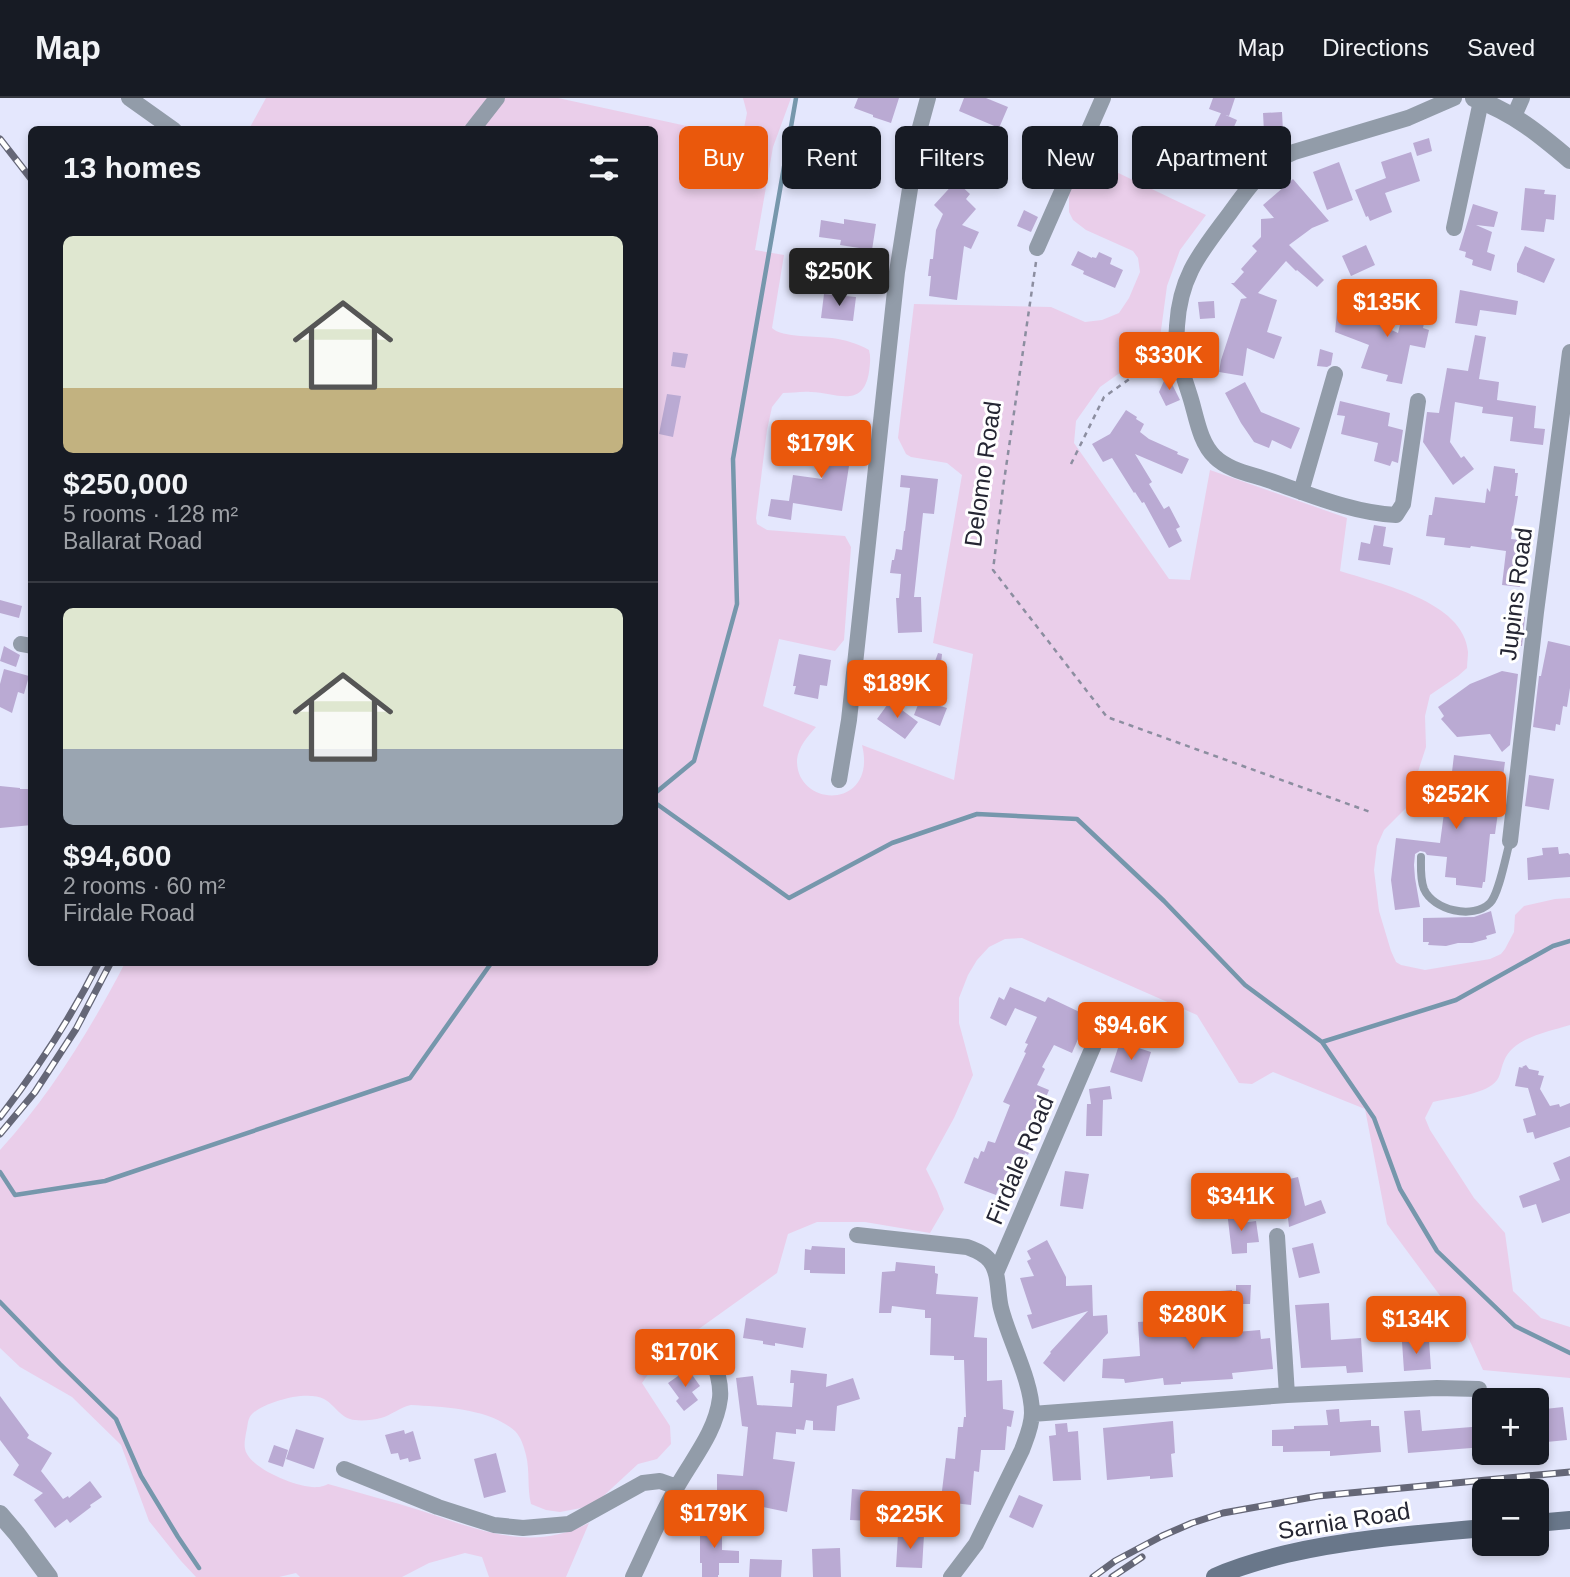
<!DOCTYPE html>
<meta charset="utf-8">
<style>
body{margin:0;font-family:Helvetica,sans-serif;background:#242831;color:#f1f3f6;height:100vh;display:flex;flex-direction:column;font-size:26px;white-space:nowrap}
*{box-sizing:border-box;margin:0}
p{font-size:23px;color:#9ea1a6}
.icon{flex:none;width:38px;height:38px;fill:none;stroke:currentColor;stroke-width:2;stroke-linecap:round;stroke-linejoin:round}
.map{position:relative;flex:1;overflow:hidden}
.side{position:absolute;left:28px;top:28px;width:630px;height:840px;display:flex;flex-direction:column;background:#171b24;border-radius:10px;box-shadow:0 4px 10px #0003}
.side>*{flex:none}
.top-card{position:absolute;left:679px;top:28px;width:665px;height:63px;display:flex;gap:14px}
.controls{position:absolute;left:1472px;top:1290px;display:grid;gap:14px}
.controls a{display:grid;place-items:center;width:77px;height:77px;border-radius:10px;background:#171b24;box-shadow:0 4px 10px #0003;font-size:35px}
.price{position:absolute;translate:-50% -60px;padding:0 16px;border-radius:7px;background:#ea580c;color:#fff;font-size:23px;line-height:46px;filter:drop-shadow(0 2px 4px #0008)}
.price::after{content:'';position:absolute;left:50%;top:42px;width:21px;height:16px;margin-left:-10px;background:inherit;clip-path:polygon(0 0,100% 0,50% 100%)}
.price.selected{background:#222;color:#fff}
ul{padding:0;list-style:none}
li{display:grid;align-content:center;gap:14px;height:371px;padding:0 35px}
li+li{border-top:2px solid #363941}
li span{display:grid;place-items:center;height:217px;border-radius:10px;color:#555}
li>.icon{margin-inline-start:auto}
span .icon{width:126px;height:126px;fill:#fffc;stroke-width:1}
li b{font-size:30px}
h2{display:flex;justify-content:space-between;align-items:center;height:84px;padding:0 35px;font-size:30px}
.chip{padding:0 24px;border-radius:10px;background:#171b24;box-shadow:0 4px 10px #0003;font-size:24px;line-height:63px}
.chip.selected{background:#ea580c;color:#fff}
header{display:flex;align-items:center;gap:42px;box-sizing:border-box;height:98px;padding:0 35px;background:#171b24;border-bottom:2px solid #363941}
header strong{font-size:33px}
nav{display:flex;gap:38px;margin-inline-start:auto;font-size:24px}
.map>svg:first-child{display:block}
</style>
<header>
<strong>Map</strong>
<nav><a>Map</a><a>Directions</a><a>Saved</a></nav>
</header>
<div class="map">
<svg width="1570" height="1479" viewBox="0 0 1570 1479">
<rect width="100%" height="100%" fill="#e4e7fd"/>
<!-- green -->
<path fill="#eaceea" d="M266 0H558L742 40 747 15 743 0H791L773 49 755 152 784 157 772 230C782 240 817 238 832 240 845 242 857 245 869 252 871 259 870 266 869 274 863 311 837 295 811 294 802 293 792 295 783 295L772 309 767 332 756 420 757 426 767 432 845 438 851 449 844 542 835 553 779 541 763 608 816 629C808 638 798 649 797 662 796 711 878 712 862 647L954 682 973 556 933 545 962 377 947 365 911 359 906 356 898 340 914 206 1051 209 1085 224 1102 222 1119 215 1129 200 1140 174 1138 160 1133 153 1086 132 1073 122 1069 114V93L1085 59 1206 117 1180 152 1167 188 1159 247 1100 289 1076 323 1074 345 1169 481 1190 482 1210 372 1347 420 1340 473C1380 486 1464 503 1468 554 1468 559 1467 565 1467 570L1458 578 1430 597 1425 618 1426 649 1406 710 1384 732 1377 748 1374 772 1379 813 1391 853 1396 864 1401 867 1425 872 1490 861 1501 856 1505 851 1514 834 1515 817 1524 808 1555 801 1570 800V927C1548 934 1514 939 1504 963 1500 972 1501 981 1492 987 1478 997 1450 1000 1433 1004L1425 1020 1430 1032 1474 1100 1505 1135 1513 1193 1541 1220 1570 1229V1280L1483 1272 1464 1230 1387 1126 1365 1011 1273 974 1252 986 1239 985 1197 917 1022 840 1005 841 989 849 977 862 968 877 959 900V925L973 977 954 1020 926 1071 937 1093 944 1111 930 1135 865 1124H817L788 1136 777 1175 661 1258 642 1285 670 1328 671 1346 657 1361 638 1366 598 1403 581 1410 560 1414 546 1412 531 1406C527 1390 530 1373 526 1357 524 1349 521 1339 515 1333 489 1310 443 1309 411 1307 400 1309 392 1317 381 1320 374 1322 362 1323 355 1322 341 1321 335 1307 324 1301 307 1292 268 1303 253 1315 247 1320 248 1328 246 1335 245 1342 243 1349 247 1356 256 1373 300 1391 318 1389 321 1389 326 1387 328 1386 359 1395 391 1403 422 1413 479 1432 531 1455 589 1425L566 1479H489L482 1459 465 1455 429 1465 402 1479H300L296 1475 279 1479H196L181 1463 149 1423 121 1347 72 1299 20 1269 0 1250V1052C51 996 90 932 125 865L654 864V32L249 31Z"/>
<g fill="none" stroke-linecap="round" stroke-linejoin="round">
<!-- stream -->
<path stroke="#7697ac" stroke-width="4.5" d="M654 696 694 663 737 506 733 361 796 0
M654 704 789 800 892 745 977 716 1077 721 1164 803 1245 887 1322 944 1456 902 1553 848 1570 843
M1322 944 1374 1020 1400 1091 1437 1153 1515 1228 1570 1255
M0 1074 15 1097 105 1083 410 980 492 864
M0 1204 60 1266 116 1321 141 1378 178 1439 199 1470"/>
</g>
<!-- building -->
<path fill="#baaad3" d="M858 0H899L891 25 873 19V17L854 10Z
M964 0H986L1008 9 999 30 959 13Z
M1213 0H1235L1229 18 1209 11Z
M1282 14 1283 33 1264 34 1263 15Z
M1221 15 1237 22 1225 49 1208 42Z
M1429 40 1432 53 1417 58 1413 45Z
M828 43 871 56 864 80 821 67Z
M970 47 1002 59 992 84 961 72Z
M1411 54 1420 83 1385 95 1392 114 1370 123 1368 118 1366 119 1355 92 1386 80 1381 64Z
M1339 64 1353 102 1327 112 1313 74Z
M1293 81 1329 123 1312 130 1289 147 1324 182 1317 189 1297 172 1296 173 1286 163 1258 195 1277 202 1267 234 1282 239 1274 261 1247 250 1243 278 1219 274 1221 262 1241 201 1247 200 1231 185H1234L1244 174 1241 171 1257 153 1252 148 1261 139V121L1274 120 1263 107Z
M956 83 970 96 966 101 976 111 962 127 979 134 971 151 964 148 957 202 929 198 931 178H928L930 161H933L936 132 943 116 934 107Z
M1525 90 1545 92 1544 96 1556 97 1554 122 1546 121 1544 134 1521 132Z
M1473 106 1498 114 1494 129 1476 127 1492 134 1487 154 1495 157 1491 173 1472 167 1473 162 1465 159 1466 154 1459 152Z
M1024 112 1038 119 1031 134 1017 128Z
M844 121 876 126 872 152 840 147 841 142 819 139 821 122 844 126Z
M1366 147 1375 167 1351 178 1342 158Z
M1525 148 1555 161 1544 185 1517 174V166Z
M1078 153 1092 160V159L1096 160 1099 154 1112 160 1110 166 1123 172 1115 190 1083 176 1084 173 1071 167Z
M1460 192 1518 203 1516 217 1480 212 1477 228 1455 225Z
M824 196 856 199 853 223 821 220Z
M1406 202 1428 207 1423 230 1429 232 1425 250 1410 247 1402 286 1386 283 1388 277 1361 270 1369 247 1335 234 1337 214 1358 216 1398 235Z
M1214 203 1215 220 1200 221 1198 204Z
M1475 237 1486 239 1479 281 1499 284 1497 302 1536 308 1534 330 1545 331 1543 347 1510 343 1513 319 1482 315 1483 309 1455 304 1450 344 1461 360 1464 358 1474 371 1453 387 1423 344 1427 314 1439 315 1447 270 1468 273Z
M1320 251 1333 255 1331 267 1327 269 1317 268Z
M673 254 688 256 685 270 671 268Z
M1167 276 1180 302 1166 308 1159 294Z
M1245 284 1261 314 1300 330 1291 351 1272 342 1269 350 1254 344 1241 325 1225 295Z
M667 296 681 298 673 339 659 336Z
M1340 303 1390 315 1388 328 1403 332 1398 365 1392 363 1390 368 1374 363 1378 345 1341 336 1345 318 1337 317Z
M1126 312 1137 319 1136 321 1144 326 1140 334 1149 341 1178 354 1177 356 1189 361 1182 376 1135 356 1152 384 1149 386 1164 411 1169 408 1180 429 1176 431 1182 443 1169 450 1144 404 1142 405 1135 394 1134 395 1112 360 1103 364 1092 346 1110 336Z
M792 334 804 337 798 361 786 358Z
M826 335 855 337 852 368H849L842 413 793 405 791 422 768 418 771 401 789 403 793 377 822 381Z
M1494 368 1515 371V375H1518L1515 398H1518L1511 441 1521 442 1518 463 1523 464 1520 489 1502 487 1506 453 1471 448 1470 450 1444 447 1445 440 1426 438 1429 417H1432L1435 399 1485 405 1487 390 1490 394Z
M901 377 938 381 934 416 923 415 914 499H921L922 534 898 535 896 500H899L901 476 890 475 892 462H894L896 451 902 452 904 433H905L910 390 900 389Z
M1374 427 1386 429 1383 448 1393 450 1390 467 1358 462 1361 444 1370 446Z
M0 502 22 508 19 520 0 515Z
M1509 517 1525 519 1522 548 1506 546Z
M1548 543 1570 548V590L1567 609 1563 608 1560 627 1556 626 1555 633 1533 629 1539 578H1541Z
M4 548 20 557 16 569 0 563Z
M938 555 942 556 937 607 947 610 940 628 914 617 926 586 916 585 917 571H920V564L934 566Z
M799 556 831 562 827 588 820 587 818 601 794 596 796 588H793Z
M4 571 29 578 24 596 18 594 12 615 0 609V586Z
M1502 573 1518 576 1510 647 1502 654 1490 636 1457 639 1441 621 1444 618 1438 609 1470 586Z
M890 603 918 624 905 641 877 621Z
M1454 657 1505 664 1495 736H1490L1485 784H1483L1482 790 1456 787V780L1445 779 1447 759 1427 757 1425 754 1420 753 1415 756 1414 767 1415 780 1420 809 1395 812 1391 782 1396 740 1440 745 1444 715 1447 716Z
M1529 677 1554 681 1549 712 1525 708Z
M0 688 20 690V691H32V727L0 730Z
M1558 749 1559 756 1568 755 1570 757V779L1528 782 1527 760 1543 757 1542 750Z
M1491 813 1496 835 1486 838 1487 841 1472 845H1458L1446 848 1428 847 1429 844H1423V820L1474 819Z
M1010 889 1045 904 1048 899 1088 918 1072 955 1054 947 1042 969 1045 971 1037 987 1049 992 1033 1031 1038 1033 1028 1057 1025 1055 1010 1093 999 1089 996 1097 964 1085 974 1059 978 1061 981 1053 984 1054 988 1043 995 1045 1010 1007 1003 1004 1026 955 1024 954 1028 946 1025 945 1037 919 1015 910 1006 928 990 920 999 899 1004 902Z
M1120 944 1151 954 1142 984 1110 974Z
M1526 967 1529 971 1539 973 1538 977 1544 978 1540 991 1550 1008 1559 1006 1560 1009 1570 1005V1029L1535 1041 1533 1034 1527 1035 1523 1021 1536 1017 1528 990 1515 988 1519 969 1523 970 1522 969Z
M1110 988 1112 1001 1103 1002 1102 1038H1086L1087 1006H1091L1089 991Z
M1570 1058V1115L1542 1125 1536 1106 1523 1110 1519 1098 1560 1082 1553 1065Z
M1065 1073 1089 1076 1083 1111 1060 1108Z
M1298 1079 1305 1108 1321 1102 1326 1115 1289 1129 1287 1112 1279 1114 1272 1085Z
M1239 1112 1241 1125 1256 1123 1259 1144 1247 1145V1155L1232 1156 1227 1113Z
M1047 1142 1066 1179V1188L1092 1187 1093 1218 1107 1217 1108 1235 1064 1284 1043 1265 1051 1255 1050 1254 1088 1213 1032 1231 1027 1217 1032 1216 1020 1180 1034 1178 1027 1163 1031 1161 1027 1153Z
M1313 1145 1320 1175 1299 1180 1292 1150Z
M812 1148 845 1150V1176L810 1175V1172H804L805 1151 811 1152Z
M896 1164 935 1168V1175L938 1176 936 1196 978 1199 974 1239 987 1240V1283L1002 1282 1003 1311 1014 1313 1011 1329 1007 1328 1005 1352H981L979 1374 974 1373 971 1407 954 1405 952 1427 915 1423 916 1411 872 1408 871 1423 850 1422 852 1391 911 1396V1398L941 1401 946 1360 955 1361 958 1329H963L964 1319H966L964 1262H954V1258L930 1257 931 1220H925V1212L892 1208 891 1215H879L882 1174 895 1173Z
M1236 1187H1251L1250 1206H1236Z
M1232 1192 1236 1234 1260 1232 1261 1241 1270 1240 1273 1271 1232 1275 1233 1281 1181 1284V1286L1164 1287 1163 1280 1125 1285 1124 1281 1102 1280 1103 1261 1140 1258 1138 1224 1194 1220 1195 1225 1223 1222 1220 1193Z
M1329 1205 1331 1242 1361 1240 1363 1274 1347 1275 1346 1268 1301 1270 1295 1207Z
M746 1220 806 1230 803 1250 775 1245V1248L763 1246V1243L743 1240Z
M1429 1242 1431 1271 1404 1273 1402 1244Z
M688 1271 700 1288 692 1294 698 1302 684 1313 676 1303 679 1300 668 1285Z
M791 1272 827 1276 826 1289 853 1280 860 1301 837 1308 835 1333 813 1332V1323L806 1322 804 1332 796 1331V1336L776 1334 773 1361 795 1364 787 1414 763 1409V1414H717V1376L743 1378 748 1329 742 1328 736 1280 753 1278 757 1307 792 1309 794 1285H790Z
M0 1298 29 1337 27 1340 52 1355 41 1373 63 1401 68 1398 69 1400 90 1383 102 1399 90 1407 91 1409 70 1425 67 1421 55 1430 34 1402 43 1395 13 1377 19 1367 0 1342Z
M1563 1309 1567 1342 1536 1345V1312Z
M1339 1311 1340 1324 1371 1322V1328H1379L1381 1354 1330 1358V1353L1283 1354V1348H1272V1332L1294 1331V1328L1328 1327 1326 1312Z
M1420 1312 1422 1333 1484 1328V1349L1408 1355 1404 1313Z
M1173 1323 1175 1355 1171 1356 1173 1379 1150 1381V1378L1107 1382 1103 1330Z
M1067 1325 1068 1334 1078 1333 1081 1382 1053 1383 1049 1338 1056 1337 1055 1326Z
M296 1331 324 1340 314 1371 286 1361Z
M404 1332 405 1336 413 1333 421 1361 409 1364 408 1360 400 1362 398 1355 391 1356 385 1337Z
M274 1347 288 1352 283 1369 268 1364Z
M496 1355 506 1394 484 1400 474 1361Z
M1019 1397 1043 1407 1033 1430 1009 1419Z
M700 1424H722V1452L739 1453V1465H719V1477H718V1479H702V1465H700Z
M898 1436 924 1437 922 1470 896 1469Z
M840 1450 841 1479H813L812 1451Z
M750 1461 782 1462 781 1479H749Z"/>
<g fill="none" stroke-linecap="round" stroke-linejoin="round">
<!-- path -->
<path stroke="#8c8ea0" stroke-width="2.5" stroke-dasharray="5 5" stroke-linecap="butt" d="M1036 164 1003 390 993 472 1107 619 1373 715
M1071 366 1104 299 1162 258"/>
<!-- service -->
<path stroke="#929ca9" stroke-width="8" d="M1421 759C1421 769 1420 781 1424 791 1433 812 1473 822 1490 805 1499 796 1506 757 1510 743"/>
<!-- minor -->
<path stroke="#929ca9" stroke-width="16" d="M129 0 174 32
M1514 18 1522 0
M472 32 497 0
M1454 130 1481 3
M1037 150 1103 0
M1418 303 1403 406 1396 417C1352 415 1309 396 1268 382 1251 376 1228 372 1215 359 1201 346 1197 323 1192 305 1187 287 1179 268 1176 249 1175 243 1177 235 1177 228 1180 177 1201 154 1230 115 1249 89 1263 67 1294 54L1408 20 1454 0
M1301 394 1335 276
M21 546 32 548
M839 682 849 622 897 174 919 33 928 0
M1510 743 1536 514 1570 254
M857 1137 967 1149C975 1152 984 1155 990 1163 1000 1176 997 1195 1001 1210 1009 1242 1032 1283 1032 1315 1032 1328 1026 1341 1022 1352L976 1446 951 1479
M1277 1138 1287 1297
M996 1175 1102 928
M1032 1316 1287 1297 1437 1290 1479 1291
M344 1371 438 1409 494 1427 523 1430 569 1426 643 1385 660 1383 677 1389
M633 1479C648 1448 661 1416 678 1387 694 1359 716 1333 720 1300 722 1282 712 1260 707 1243"/>
<!-- tertiary -->
<path stroke="#929ca9" stroke-width="18" d="M1474 0C1514 15 1538 35 1570 62
M0 1416 17 1436 49 1479"/>
<!-- secondary -->
<path stroke="#69778a" stroke-width="18" d="M1536 1425 1570 1422
M1215 1479C1237 1469 1262 1462 1286 1456 1351 1441 1418 1436 1484 1430"/>
<defs>
<path id="rail" d="M0 41 32 82
M0 1019C38 970 71 920 99 864
M0 1036 35 994 76 931 111 864
M1093 1479 1115 1463 1162 1438 1192 1425 1223 1415 1318 1398 1570 1374
M1112 1479 1142 1459"/>
</defs>
<!-- rail casing -->
<use href="#rail" stroke="#656777" stroke-width="7"/>
<!-- rail -->
<use href="#rail" stroke="#fff" stroke-width="4.5" stroke-dasharray="13" stroke-linecap="butt"/>
</g>
<g text-anchor="middle" stroke-width="6" stroke-linejoin="round" paint-order="stroke">
<!-- street labels -->
<g font-size="24" fill="#252633" stroke="#fff">
<text transform="translate(983 376) rotate(-82)" y="8">Delomo Road</text>
<text transform="translate(1516 496) rotate(-83)" y="8">Jupins Road</text>
<text transform="translate(1020 1062) rotate(-67)" y="8">Firdale Road</text>
<text transform="translate(1344 1423) rotate(-9)" y="8">Sarnia Road</text>
</g>
</g>
</svg>
<div class="controls">
<a>+</a>
<a>−</a>
</div>
<b class="price selected" style="left:839px;top:210px">$250K</b>
<b class="price" style="left:1387px;top:241px">$135K</b>
<b class="price" style="left:1169px;top:294px">$330K</b>
<b class="price" style="left:821px;top:382px">$179K</b>
<b class="price" style="left:897px;top:622px">$189K</b>
<b class="price" style="left:1456px;top:733px">$252K</b>
<b class="price" style="left:1131px;top:964px">$94.6K</b>
<b class="price" style="left:1241px;top:1135px">$341K</b>
<b class="price" style="left:1193px;top:1253px">$280K</b>
<b class="price" style="left:1416px;top:1258px">$134K</b>
<b class="price" style="left:685px;top:1291px">$170K</b>
<b class="price" style="left:714px;top:1452px">$179K</b>
<b class="price" style="left:910px;top:1453px">$225K</b>
<div class="top-card">
<a class="chip selected">Buy</a>
<a class="chip">Rent</a>
<a class="chip">Filters</a>
<a class="chip">New</a>
<a class="chip">Apartment</a>
</div>
<section class="side">
<h2>13 homes<svg class="icon" aria-label="filters" viewBox="0 0 24 24"><path d="M4 7h16M4 17h16"/><circle cx="9" cy="7" r="2"/><circle cx="15" cy="17" r="2"/></svg></h2>
<ul>
<li><span style="background:linear-gradient(#dfe7d0 70%,#c2b280 0)"><svg class="icon" aria-label="home" viewBox="0 0 24 24"><path d="M3 11l9-7 9 7M6 9v11h12V9"/></svg></span><div><b>$250,000</b><p>5 rooms · 128 m²</p><p>Ballarat Road</p></div></li>
<li><span style="background:linear-gradient(#dfe7d0 65%,#9aa5b1 0)"><svg class="icon" aria-label="home" viewBox="0 0 24 24"><path d="M3 11l9-7 9 7M6 9v11h12V9"/></svg></span><div><b>$94,600</b><p>2 rooms · 60 m²</p><p>Firdale Road</p></div></li>
</ul>
</section>
</div>
